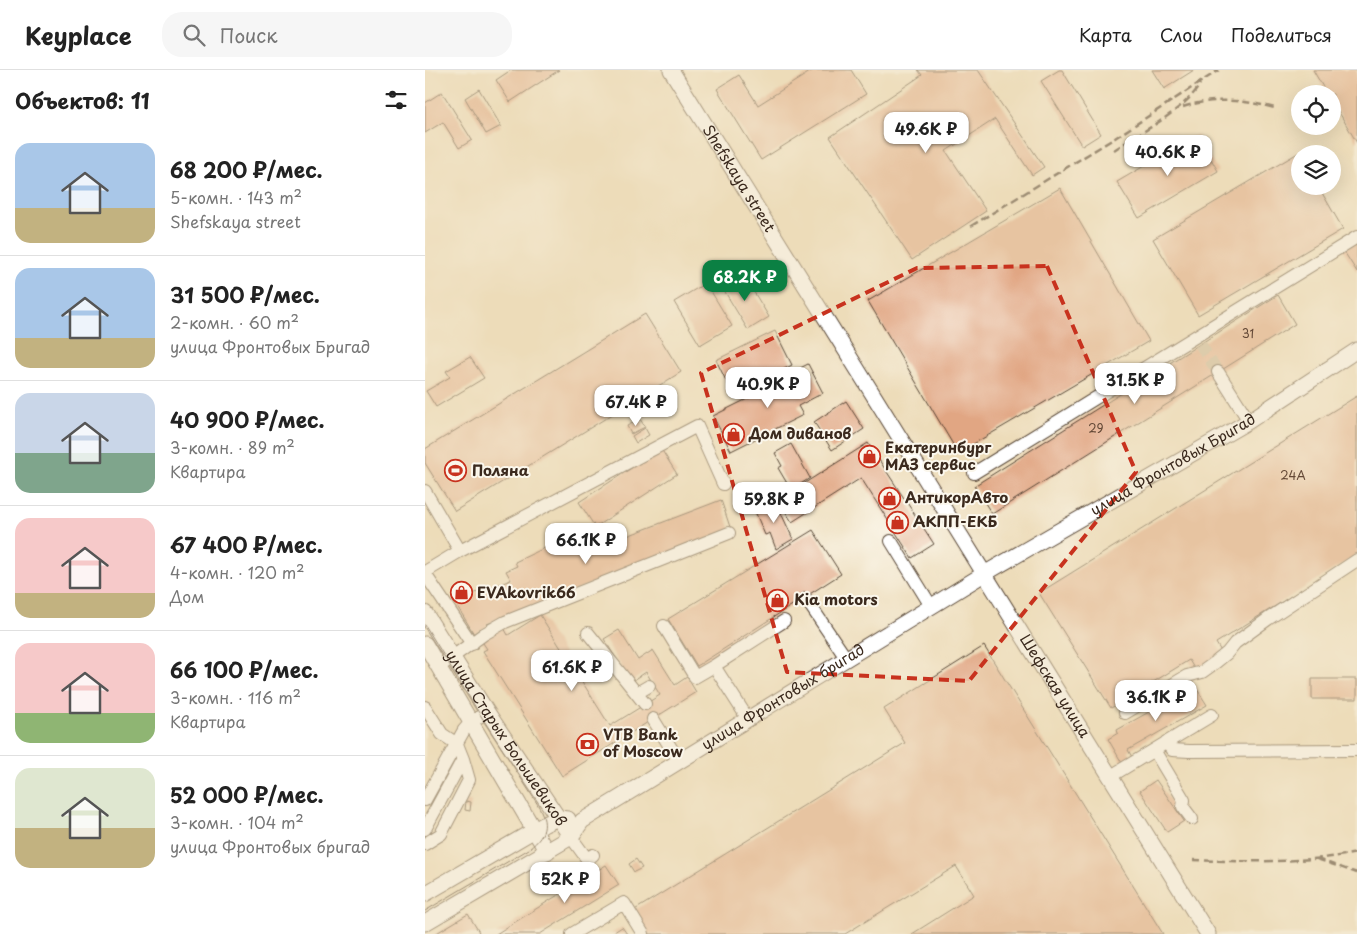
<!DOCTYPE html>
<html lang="ru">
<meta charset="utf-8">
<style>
body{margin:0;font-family:"Playpen Sans",sans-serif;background:#f6f6f6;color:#222;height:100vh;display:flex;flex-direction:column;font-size:19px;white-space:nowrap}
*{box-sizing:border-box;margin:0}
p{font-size:16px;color:#767676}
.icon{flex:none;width:28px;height:28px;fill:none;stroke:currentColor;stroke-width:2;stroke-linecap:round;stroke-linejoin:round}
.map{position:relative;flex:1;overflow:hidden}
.sheet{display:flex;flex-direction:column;background:#fff;width:425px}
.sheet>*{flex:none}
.buttons{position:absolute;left:866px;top:15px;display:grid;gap:10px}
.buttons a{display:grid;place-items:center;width:50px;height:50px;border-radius:50%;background:#fff;box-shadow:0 5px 20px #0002;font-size:25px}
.price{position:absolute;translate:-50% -42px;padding:0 11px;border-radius:10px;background:#fff;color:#222;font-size:16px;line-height:32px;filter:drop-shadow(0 1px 2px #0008)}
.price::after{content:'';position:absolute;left:50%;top:30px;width:15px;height:11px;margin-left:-8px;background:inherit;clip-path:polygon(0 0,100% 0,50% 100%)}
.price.on{background:#0b8043;color:#fff}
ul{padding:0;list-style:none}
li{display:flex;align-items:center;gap:15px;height:125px;padding:0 15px}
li+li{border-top:1px solid #e0e0e0}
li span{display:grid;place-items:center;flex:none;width:140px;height:100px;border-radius:15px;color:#555}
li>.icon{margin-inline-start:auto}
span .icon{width:60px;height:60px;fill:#fffc;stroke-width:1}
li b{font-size:21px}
h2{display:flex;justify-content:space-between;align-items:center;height:60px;padding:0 15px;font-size:21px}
header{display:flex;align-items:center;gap:30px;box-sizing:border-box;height:70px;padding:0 25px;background:#fff;border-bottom:1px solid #e0e0e0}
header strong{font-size:24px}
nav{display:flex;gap:28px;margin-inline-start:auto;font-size:18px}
.search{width:350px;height:45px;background:#f6f6f6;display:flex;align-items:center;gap:12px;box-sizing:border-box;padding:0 18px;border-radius:20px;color:#767676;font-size:19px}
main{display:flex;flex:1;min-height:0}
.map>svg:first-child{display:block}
</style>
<header>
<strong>Keyplace</strong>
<div class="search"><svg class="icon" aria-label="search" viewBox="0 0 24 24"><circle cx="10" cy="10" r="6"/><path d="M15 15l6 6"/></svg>Поиск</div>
<nav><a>Карта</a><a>Слои</a><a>Поделиться</a></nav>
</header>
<main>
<section class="sheet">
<h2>Объектов: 11<svg class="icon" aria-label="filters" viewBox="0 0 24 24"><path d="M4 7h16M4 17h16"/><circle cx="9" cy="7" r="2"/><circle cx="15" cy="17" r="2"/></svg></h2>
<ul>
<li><span style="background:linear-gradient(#a9c7e8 65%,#c2b280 0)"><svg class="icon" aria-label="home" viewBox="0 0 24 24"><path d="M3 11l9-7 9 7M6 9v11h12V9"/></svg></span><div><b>68 200 ₽/мес.</b><p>5-комн. · 143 m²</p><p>Shefskaya street</p></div></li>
<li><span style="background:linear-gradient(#a9c7e8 70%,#c2b280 0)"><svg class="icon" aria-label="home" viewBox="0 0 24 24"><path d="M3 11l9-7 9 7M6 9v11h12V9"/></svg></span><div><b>31 500 ₽/мес.</b><p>2-комн. · 60 m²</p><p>улица Фронтовых Бригад</p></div></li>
<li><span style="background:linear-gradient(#c9d6e8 60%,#7fa58c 0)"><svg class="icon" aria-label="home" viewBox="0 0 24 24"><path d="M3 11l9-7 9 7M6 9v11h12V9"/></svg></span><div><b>40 900 ₽/мес.</b><p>3-комн. · 89 m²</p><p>Квартира</p></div></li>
<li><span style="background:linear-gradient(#f6c9c9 75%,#c2b280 0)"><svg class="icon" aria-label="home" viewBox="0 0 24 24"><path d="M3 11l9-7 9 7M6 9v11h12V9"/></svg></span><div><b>67 400 ₽/мес.</b><p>4-комн. · 120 m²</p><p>Дом</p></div></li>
<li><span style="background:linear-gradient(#f6c9c9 70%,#8fb573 0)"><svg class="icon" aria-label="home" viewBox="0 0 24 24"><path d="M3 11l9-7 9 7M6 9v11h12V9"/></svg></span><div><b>66 100 ₽/мес.</b><p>3-комн. · 116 m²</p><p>Квартира</p></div></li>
<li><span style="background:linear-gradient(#dfe7d0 60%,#c2b280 0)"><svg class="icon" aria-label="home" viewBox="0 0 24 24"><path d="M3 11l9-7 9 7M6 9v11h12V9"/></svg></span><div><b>52 000 ₽/мес.</b><p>3-комн. · 104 m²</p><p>улица Фронтовых бригад</p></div></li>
</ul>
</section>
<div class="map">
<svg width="932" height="864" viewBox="0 0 932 864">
<rect width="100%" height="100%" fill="#fbf7ec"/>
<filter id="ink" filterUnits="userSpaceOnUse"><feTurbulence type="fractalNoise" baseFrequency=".02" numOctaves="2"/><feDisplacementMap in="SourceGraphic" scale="10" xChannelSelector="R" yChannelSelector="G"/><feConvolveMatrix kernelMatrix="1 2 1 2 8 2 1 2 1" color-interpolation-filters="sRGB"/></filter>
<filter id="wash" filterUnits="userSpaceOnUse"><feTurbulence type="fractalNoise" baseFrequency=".0096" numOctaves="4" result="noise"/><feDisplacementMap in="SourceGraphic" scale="20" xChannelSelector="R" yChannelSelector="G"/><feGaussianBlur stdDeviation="1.12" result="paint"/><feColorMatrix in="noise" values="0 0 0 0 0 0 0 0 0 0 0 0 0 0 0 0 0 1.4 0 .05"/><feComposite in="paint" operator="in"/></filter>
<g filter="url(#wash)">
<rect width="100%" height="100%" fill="#eddcb9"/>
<g id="blocks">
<!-- building -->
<path fill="#e1a683" d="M86 0H134L85 32 71 10Z
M388 0H426L441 24 336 90 292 19 314 5 333 35Z
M493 0H553L619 97 607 105 570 49 521 81 561 141 487 190 405 67 497 5Z
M634 0H637L676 64 657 76 616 11Z
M727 0H769L739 19Z
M888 0H932V73L908 32V24H902Z
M54 19 76 56 61 64 40 28Z
M17 22 47 70 34 78 18 52 0 63V33Z
M772 65 793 101 714 148 692 112Z
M873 83 875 86V116H893L918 159 773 245 728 169Z
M635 118 724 271 533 383 443 231Z
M932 171V202L918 180Z
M318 204 344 247 323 260 297 217Z
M281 213 307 256 275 275 249 232Z
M853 225 870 254 567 444 549 416Z
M220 244 256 302 30 441 0 393V379Z
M350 261 367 295 308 325 291 290Z
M45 287 59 308 11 337 1 321 25 307 21 301Z
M383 294 398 323 373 336 378 345 306 381 288 346 360 310 358 307Z
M932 326V485L791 573 797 583 770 600 764 590 686 638 614 523Z
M421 331 439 359 407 380 389 352Z
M215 349 220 357 206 364 202 356Z
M220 358 224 365 211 373 207 366Z
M443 373 509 474 487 488 436 408 367 452 353 430Z
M366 374 385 408 366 420 353 398 357 396 350 383Z
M236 379 252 404 170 457 154 432Z
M296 430 306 460 62 554 63 556 49 564 28 529 42 520 45 525 86 510 81 501 92 496 90 492 151 463 163 481Z
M350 430 368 469 351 479 345 463 340 465 329 439Z
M388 460 416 504 272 596 243 549Z
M115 545 185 656 235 625 221 602 206 612 179 569 194 560 213 590 228 580 250 615 262 607 271 622 137 706 58 581 62 579 56 570 78 556 83 565Z
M559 576 738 864H487L549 825 531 796 420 864H221L208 841 480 673 459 639Z
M887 609H932V629H887Z
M770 616 782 635 703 680 707 687 697 693 683 669 693 663 692 660Z
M731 710 759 751 742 762 715 721Z
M41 731 46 732 45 741 40 740Z
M211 789 217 798 209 802 204 794Z
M181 795 194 815 115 864H71Z
M43 844 54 862 51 864H10Z
M197 857 202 864H186Z"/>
</g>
</g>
<g filter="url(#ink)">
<use href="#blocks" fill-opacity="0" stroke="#564535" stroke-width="1"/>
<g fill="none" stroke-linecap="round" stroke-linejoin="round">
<!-- minor-tunnel -->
<path stroke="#c9b89a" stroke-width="12" stroke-dasharray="12 6" stroke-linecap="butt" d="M775 274 793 302"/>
<defs>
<path id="minor" d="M793 302 824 351
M549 403 932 167
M0 421 35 481
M466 471 506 536
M0 502 35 481 272 356 298 414
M0 504 47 574
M381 529 421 588
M239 556 270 607 289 596 323 649
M163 563 220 634
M289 596 359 551
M14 597 59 564 80 552 304 463
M212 623 224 616
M0 637 17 664 32 674 38 689 0 759
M700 643 762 606 777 602 791 592 802 583 810 573 843 549 932 490
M228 649 254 691
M741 672 747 680 764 681 932 680
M729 680 759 730 758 737 767 749
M686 706 787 645
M0 730 39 660 46 652 62 642
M146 767 162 789 168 785
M0 774 16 764 44 710 38 689
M147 864 199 833 218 864"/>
<g id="major">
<path id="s1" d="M246 0C425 288 605 575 783 864"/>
<path id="s2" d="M0 543 62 642 146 767"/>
<path d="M0 574 122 782"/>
<path d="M0 824 120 754 133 748 143 749"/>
<path id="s3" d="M0 853 146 767 157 751 559 504 824 351 932 280"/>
</g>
</defs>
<!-- minor casing -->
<use href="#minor" stroke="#564535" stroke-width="14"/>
<!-- major casing -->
<use href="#major" stroke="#564535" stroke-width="17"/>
<!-- minor -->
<use href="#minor" stroke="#fff" stroke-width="12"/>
<!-- major -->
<use href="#major" stroke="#fff" stroke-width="15"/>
<!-- tram -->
<path stroke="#3b2a1e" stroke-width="1" d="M0 555 56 646 110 730C123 751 124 763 104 779L0 841"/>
<!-- rail -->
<path stroke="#3b2a1e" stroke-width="2.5" stroke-dasharray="8 4" stroke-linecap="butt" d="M758 37C788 27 819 30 850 38
M689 80C713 64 762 39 775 14
M546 156 690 68 794 0
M892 789 932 803
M768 790C823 792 879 793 932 783"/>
</g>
</g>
<!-- marked area -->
<path d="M0 0H932V864H0ZM622 196 711 402 544 611 362 602 276 303 492 198Z" fill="#eddcb9" fill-opacity=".55" fill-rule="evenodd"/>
<path fill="none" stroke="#c8321e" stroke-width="4" stroke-dasharray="10 6" stroke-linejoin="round" d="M622 196 711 402 544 611 362 602 276 303 492 198Z"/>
<!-- icons -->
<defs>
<symbol id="shop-ring" viewBox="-11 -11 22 22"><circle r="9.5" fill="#fbf7ec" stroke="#c8321e" stroke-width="1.5"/><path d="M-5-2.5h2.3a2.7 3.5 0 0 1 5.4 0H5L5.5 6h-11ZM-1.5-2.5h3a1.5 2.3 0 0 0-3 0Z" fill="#c8321e"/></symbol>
<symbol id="stadium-ring" viewBox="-11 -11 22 22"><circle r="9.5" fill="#fbf7ec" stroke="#c8321e" stroke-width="1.5"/><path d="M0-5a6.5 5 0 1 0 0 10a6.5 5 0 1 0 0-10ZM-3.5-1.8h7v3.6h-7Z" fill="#c8321e"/></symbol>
<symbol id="bank-ring" viewBox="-11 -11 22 22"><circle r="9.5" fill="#fbf7ec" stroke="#c8321e" stroke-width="1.5"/><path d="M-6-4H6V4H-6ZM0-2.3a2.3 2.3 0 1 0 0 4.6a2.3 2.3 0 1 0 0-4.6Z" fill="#c8321e"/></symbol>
</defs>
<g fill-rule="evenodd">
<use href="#shop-ring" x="296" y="352" width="25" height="25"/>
<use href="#shop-ring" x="432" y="374" width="25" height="25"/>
<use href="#stadium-ring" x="18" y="388" width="25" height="25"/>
<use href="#shop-ring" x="452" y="416" width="25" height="25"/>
<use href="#shop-ring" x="460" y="440" width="25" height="25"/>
<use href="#shop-ring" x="24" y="510" width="25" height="25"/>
<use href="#shop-ring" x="340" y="518" width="25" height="25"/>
<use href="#bank-ring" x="150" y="662" width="25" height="25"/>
</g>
<g text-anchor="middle" stroke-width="4" stroke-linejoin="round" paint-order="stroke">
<!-- number labels -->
<g font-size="12" fill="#644937">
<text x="823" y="268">31</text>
<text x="671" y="363">29</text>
<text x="868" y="410">24А</text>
</g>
<!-- street labels -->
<g font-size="15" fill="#3b2a1e" stroke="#fbf7ec">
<text dy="5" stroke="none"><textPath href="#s1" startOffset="128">Shefskaya street</textPath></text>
<text dy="5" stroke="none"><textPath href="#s3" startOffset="879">улица Фронтовых Бригад</textPath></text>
<text dy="5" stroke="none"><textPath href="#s1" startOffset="726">Шефская улица</textPath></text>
<text dy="5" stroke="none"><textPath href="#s3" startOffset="425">улица Фронтовых бригад</textPath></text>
<text dy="5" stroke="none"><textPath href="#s2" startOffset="149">улица Старых Большевиков</textPath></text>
</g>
<!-- poi labels -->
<g font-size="15" font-weight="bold" fill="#3b2a1e" stroke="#fbf7ec" text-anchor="start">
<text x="324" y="369">Дом диванов</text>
<text x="460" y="383">Екатеринбург<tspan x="460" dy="17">МАЗ сервис</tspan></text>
<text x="47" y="406">Поляна</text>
<text x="480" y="433">АнтикорАвто</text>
<text x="488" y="457">АКПП-ЕКБ</text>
<text x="52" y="528">EVAkovrik66</text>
<text x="369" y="535">Kia motors</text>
<text x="178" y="670">VTB Bank<tspan x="178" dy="17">of Moscow</tspan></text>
</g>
</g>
</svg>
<div class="buttons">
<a><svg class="icon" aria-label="locate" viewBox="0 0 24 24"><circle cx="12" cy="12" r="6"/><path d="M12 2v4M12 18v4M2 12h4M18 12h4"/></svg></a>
<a><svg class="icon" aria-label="layers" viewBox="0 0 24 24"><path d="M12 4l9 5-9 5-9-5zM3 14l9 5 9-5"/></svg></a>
</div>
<b class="price" style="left:501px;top:84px">49.6K ₽</b>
<b class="price" style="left:743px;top:107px">40.6K ₽</b>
<b class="price on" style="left:320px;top:232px">68.2K ₽</b>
<b class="price" style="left:710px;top:335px">31.5K ₽</b>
<b class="price" style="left:343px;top:339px">40.9K ₽</b>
<b class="price" style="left:211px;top:357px">67.4K ₽</b>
<b class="price" style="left:349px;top:454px">59.8K ₽</b>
<b class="price" style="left:161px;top:495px">66.1K ₽</b>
<b class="price" style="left:147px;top:622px">61.6K ₽</b>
<b class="price" style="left:731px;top:652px">36.1K ₽</b>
<b class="price" style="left:140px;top:834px">52K ₽</b>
</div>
</main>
